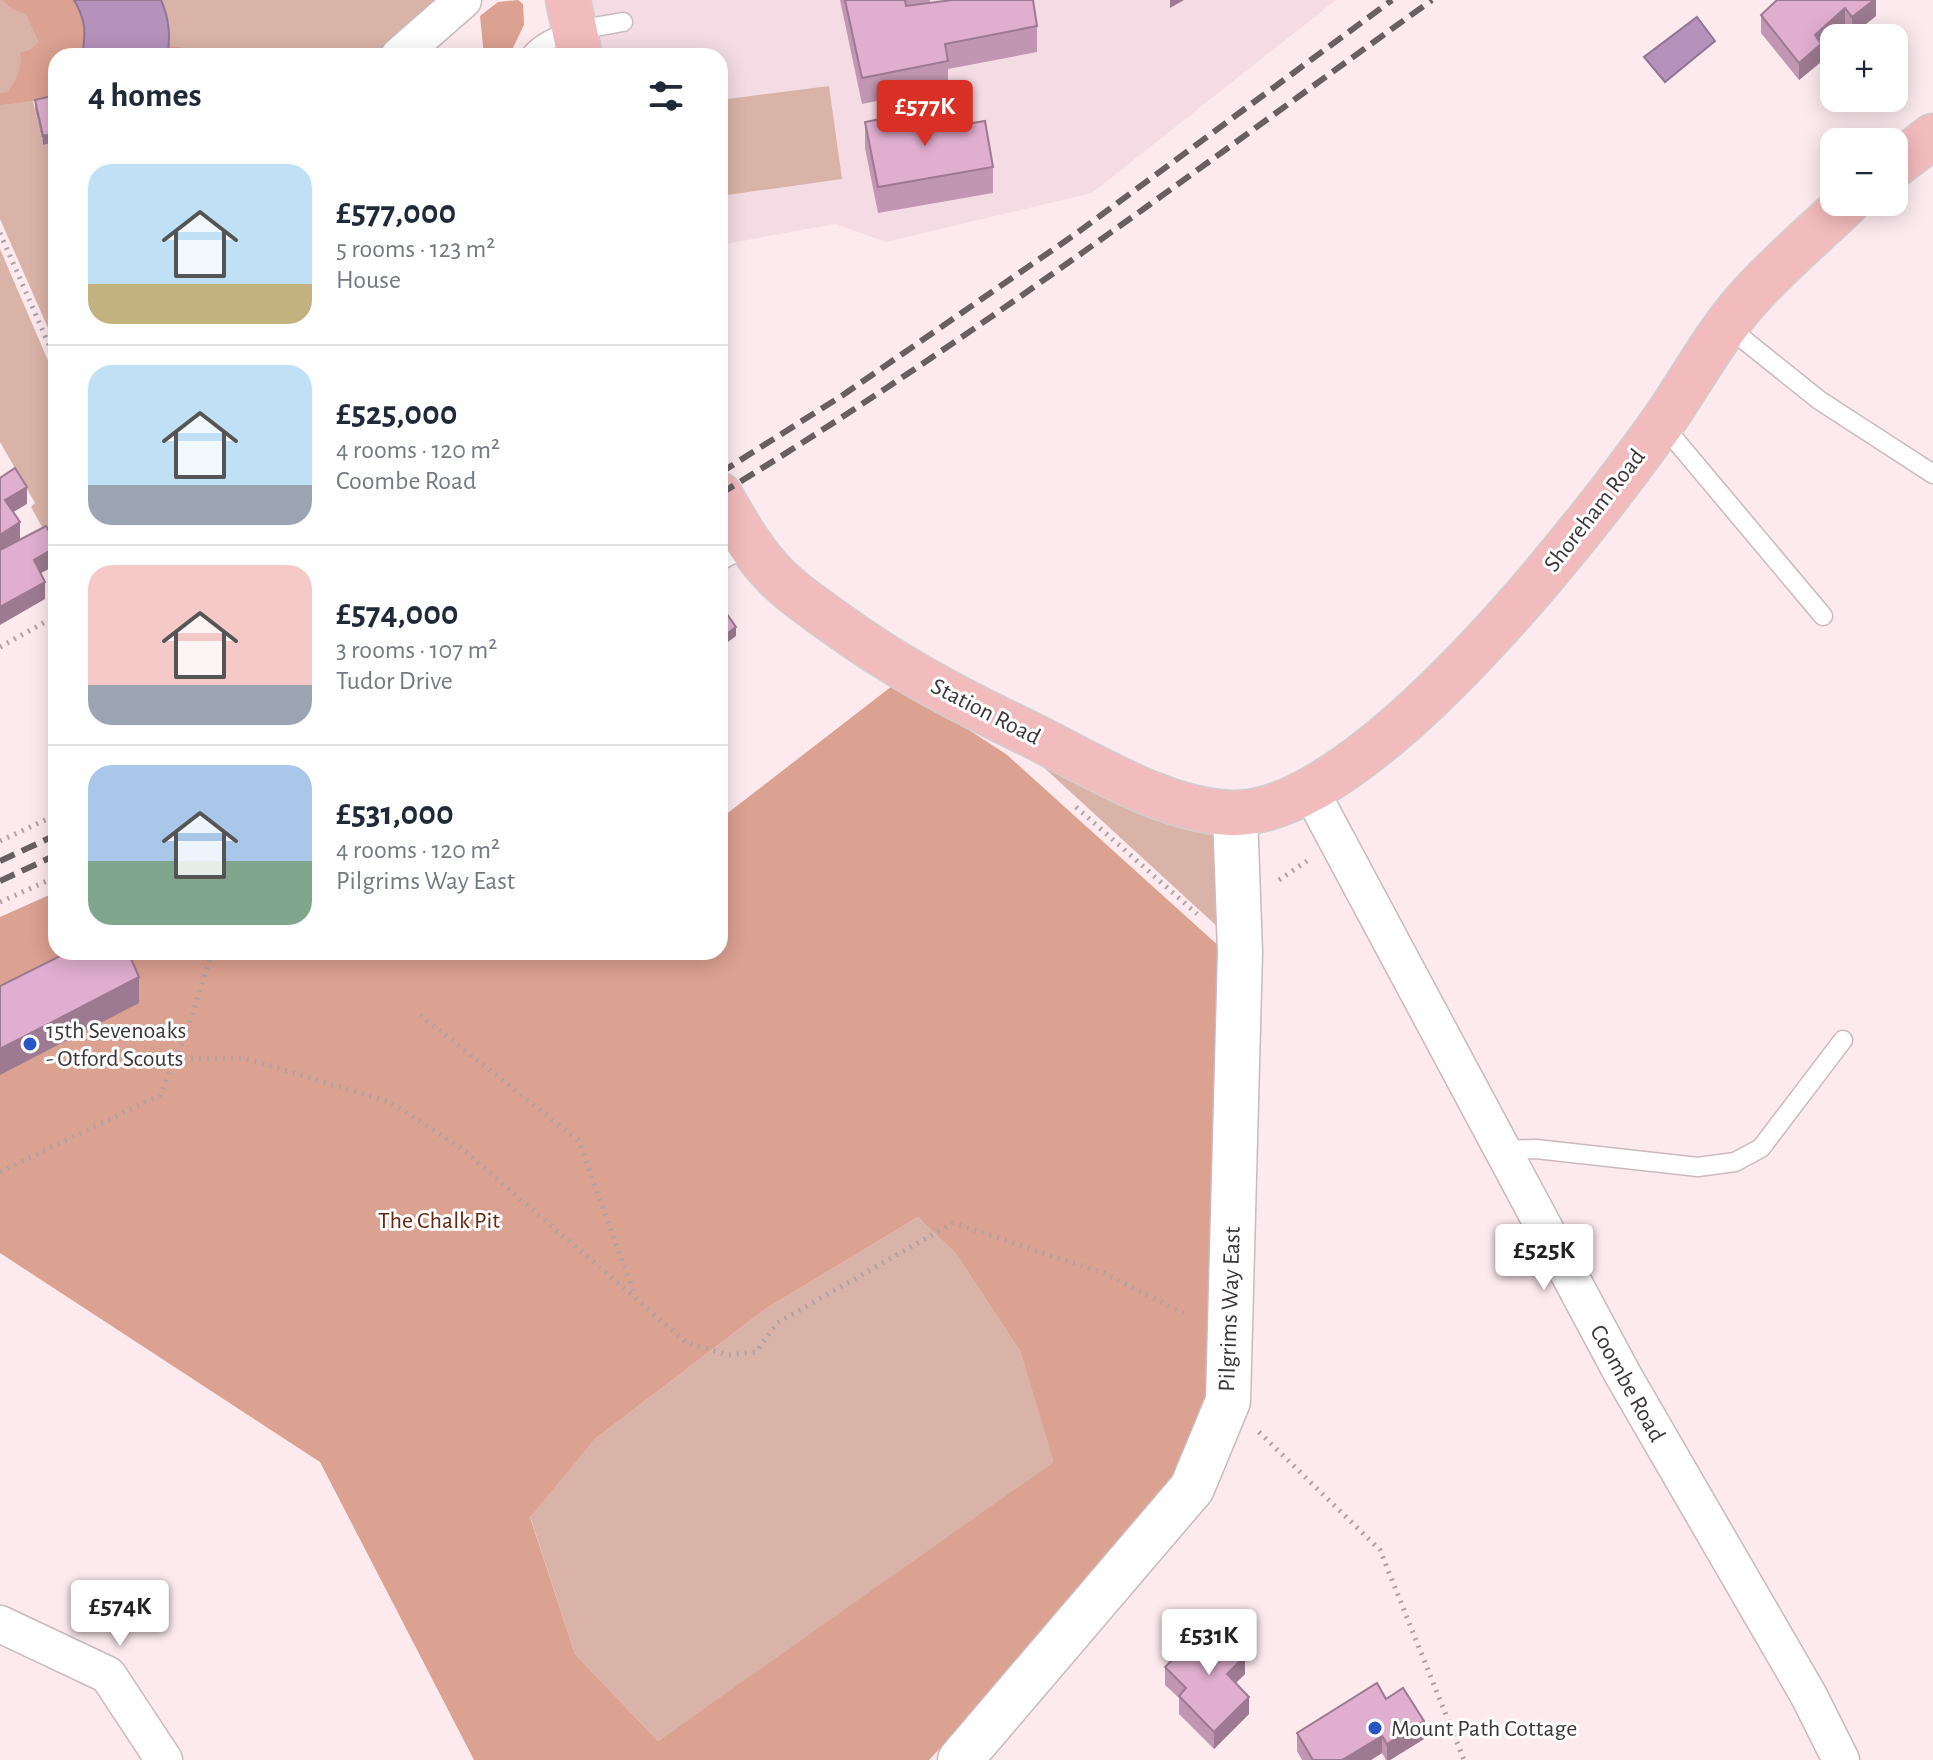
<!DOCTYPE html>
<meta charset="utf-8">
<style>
body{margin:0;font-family:"Alegreya Sans",sans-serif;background:#f2f2f3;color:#1f2937;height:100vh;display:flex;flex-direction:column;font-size:30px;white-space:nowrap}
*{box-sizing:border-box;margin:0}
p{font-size:26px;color:#747a83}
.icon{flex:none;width:44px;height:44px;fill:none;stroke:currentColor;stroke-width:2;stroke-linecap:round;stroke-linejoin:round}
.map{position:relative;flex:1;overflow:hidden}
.side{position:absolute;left:48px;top:48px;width:680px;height:912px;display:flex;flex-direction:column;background:#fff;border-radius:24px;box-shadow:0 4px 20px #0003}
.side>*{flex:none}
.controls{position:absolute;left:1820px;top:24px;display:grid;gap:16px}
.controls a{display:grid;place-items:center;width:88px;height:88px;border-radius:16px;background:#fff;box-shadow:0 4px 20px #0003;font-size:40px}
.price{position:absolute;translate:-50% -68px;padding:0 18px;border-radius:8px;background:#fff;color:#222;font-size:26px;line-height:52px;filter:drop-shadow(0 2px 4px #0008)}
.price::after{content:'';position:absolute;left:50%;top:48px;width:24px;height:18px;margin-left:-12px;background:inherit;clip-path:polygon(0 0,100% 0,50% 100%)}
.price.active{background:#d93025;color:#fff}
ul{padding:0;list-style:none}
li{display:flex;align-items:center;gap:24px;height:200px;padding:0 40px}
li+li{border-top:2px solid #e0e1e3}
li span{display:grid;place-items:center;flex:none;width:224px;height:160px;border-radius:24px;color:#555}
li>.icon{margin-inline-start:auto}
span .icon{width:96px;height:96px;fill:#fffc;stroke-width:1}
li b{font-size:34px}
h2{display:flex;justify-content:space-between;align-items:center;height:96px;padding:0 40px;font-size:34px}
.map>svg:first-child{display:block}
</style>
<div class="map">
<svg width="1933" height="1760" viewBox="0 0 1933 1760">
<rect width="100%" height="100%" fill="#fceaef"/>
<!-- built -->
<path fill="#f5dce4" d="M588 0H1336L1092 193 886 242 835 224 720 245V56H598Z"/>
<!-- green -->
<path fill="#dab3a8" d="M0 0H74L86 34 82 56H56L33 101 43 145 53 143 56 154V346L0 219Z
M161 0H443L428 17 380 56H167C172 38 169 17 161 0Z
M829 86 842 179 720 196V100Z
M0 249 56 379V552L31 507 35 503 0 442Z
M1040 764 1157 816 1228 828 1232 940Z
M918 1217 956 1254 1020 1351 1055 1463 658 1741 575 1654 530 1516 595 1439 764 1310Z"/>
<!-- forest -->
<path fill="#dba191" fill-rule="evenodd" d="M2 0H74C86 20 86 34 82 56H56V98L0 105V93L8 92C16 79 23 68 20 53L30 50 39 42 26 14 12 9Z
M518 0 523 4 524 25 509 56H484L480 16 498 2Z
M170 46 215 52 209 56H167Z
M896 683 1006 754 1231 957 1217 1397 1181 1488 929 1760H474L320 1462 0 1253V917L56 892V952H720V819ZM918 1217 956 1254 1020 1351 1054 1462 658 1741 575 1654 530 1517 595 1439 764 1310Z"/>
<!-- water -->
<path fill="#b592bc" stroke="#917694" stroke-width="2" d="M74 0H161C169 17 171 38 167 56H82C86 33 86 20 74 0Z
M1697 17 1715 41 1665 82 1644 57Z"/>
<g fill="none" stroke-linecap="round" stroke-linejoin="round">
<defs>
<path id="service" d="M530 56C549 30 593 28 623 22
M1728 327 1819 400 1933 474
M1661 423 1823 616
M720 561 749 545
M1501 1150 1536 1149 1698 1167 1735 1162 1761 1148 1843 1040"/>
<path id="minor" d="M399 56 463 0
M1310 790 1623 1375 1809 1696 1841 1760
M0 1624 108 1675 164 1760"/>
<path id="tertiary" d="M960 1760 1192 1488 1228 1401 1240 952 1235 814"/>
<path id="primary" d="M568 0 580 56
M1894 166 1933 136
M720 495C735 521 750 548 770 570 789 591 812 606 834 622 891 664 953 697 1017 728 1081 758 1162 812 1233 813 1366 816 1591 523 1664 420 1690 383 1715 336 1745 302 1776 266 1814 235 1848 202"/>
</defs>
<!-- service casing -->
<use href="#service" stroke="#cab9be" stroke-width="21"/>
<!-- minor casing -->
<use href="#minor" stroke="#cab9be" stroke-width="39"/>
<!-- tertiary casing -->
<use href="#tertiary" stroke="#cab9be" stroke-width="47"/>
<!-- primary casing -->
<use href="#primary" stroke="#d0cfcf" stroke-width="47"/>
<!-- path -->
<path stroke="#afa2a5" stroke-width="5" stroke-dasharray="2 6" stroke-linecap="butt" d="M0 233 56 361
M0 647 56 616
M1076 807 1197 914
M0 841 56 815
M1279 880 1307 861
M0 902 56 877
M420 1015 578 1140 635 1295
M175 1059 244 1058 390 1102 461 1148 686 1342 728 1355 756 1352 777 1323 953 1223 1104 1273 1189 1316
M0 1172 160 1095 187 1031 212 952
M1259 1432 1380 1550 1464 1760"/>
<!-- service -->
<use href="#service" stroke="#fff" stroke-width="18"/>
<!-- minor -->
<use href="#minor" stroke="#fff" stroke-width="36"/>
<!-- tertiary -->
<use href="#tertiary" stroke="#fff" stroke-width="44"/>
<!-- primary -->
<use href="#primary" stroke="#f2bbbd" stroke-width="44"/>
<!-- rail -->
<path stroke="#685f62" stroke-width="6" stroke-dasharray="16 8" stroke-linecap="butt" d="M720 473 843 395 1077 233 1392 0
M720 494C967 344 1198 168 1432 0
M0 861 56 835
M0 881 56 855"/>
</g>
<!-- wall -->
<path fill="#c196b2" d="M840 0H930V3L1037 26V52L948 69V87L862 104Z
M1876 0V16L1852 35 1845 25 1821 47V62L1799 80 1761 33V15Z
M56 95 43 145 35 109V100Z
M865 122 936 129 993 167V193L878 213 865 148Z
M1165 1667 1245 1674 1236 1683 1249 1714 1214 1749 1179 1714V1698L1165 1685Z
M1386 1699 1424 1739 1390 1760H1386L1382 1753 1371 1760H1302L1297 1751V1733Z"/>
<!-- shaded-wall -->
<path fill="#9d7a91" d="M1170 0H1184L1170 8Z
M1874 0H1876V16L1852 35V17Z
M1845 8V25L1821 47V62L1799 80V63L1815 35Z
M56 133V142L43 145V136Z
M27 487V504L5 517V500Z
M20 522V539L0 553V535Z
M56 547V565L34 577V560Z
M45 582V599L0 625V607Z
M736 627V636L720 648V639Z
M139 977V1003L0 1075V1049Z
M1245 1656V1674L1227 1691V1674Z
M1249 1697V1714L1214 1749V1732Z
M1424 1721V1739L1390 1760H1387V1744Z
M1382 1736V1753L1371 1760H1342Z"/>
<!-- building -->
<path fill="#e0aecf" stroke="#9d7a91" stroke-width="2" d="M845 0H905L906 6 952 0H1033L1037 26 945 44 948 61 862 78Z
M1777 0H1874L1852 17 1845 8 1815 35 1821 44 1799 63 1761 15Z
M56 95V133L43 136 35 100Z
M933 109 936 129 985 121 993 167 878 187 865 122Z
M15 468 27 487 5 500 20 522 0 535V478Z
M46 526 56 544V547L34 560 45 582 0 607V550Z
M720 604 736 627 720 639Z
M68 952H128L139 977 0 1049V986Z
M1211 1622 1245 1656 1227 1674 1249 1697 1214 1732 1179 1696 1186 1688 1165 1667Z
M1377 1683 1386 1699 1403 1688 1424 1721 1387 1744 1382 1736 1342 1760H1313L1297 1733Z"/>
<!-- markers -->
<g fill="#2856c5" stroke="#fff" stroke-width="3">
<circle cx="30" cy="1044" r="8"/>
<circle cx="1375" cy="1728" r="8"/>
</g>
<g text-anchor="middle" stroke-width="6" stroke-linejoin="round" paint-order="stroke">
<!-- street labels -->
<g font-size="24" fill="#3d3638" stroke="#fff">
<text transform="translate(1594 510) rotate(-52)" y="8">Shoreham Road</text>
<text transform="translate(986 711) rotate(27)" y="8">Station Road</text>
<text transform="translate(1229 1309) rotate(-88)" y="8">Pilgrims Way East</text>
<text transform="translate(1628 1383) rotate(61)" y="8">Coombe Road</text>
</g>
<!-- poi labels -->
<g font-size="24" fill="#3d3638" stroke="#fff" text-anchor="start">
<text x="46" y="1038">15th Sevenoaks<tspan x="46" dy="28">- Otford Scouts</tspan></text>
<text x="1391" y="1736">Mount Path Cottage</text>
</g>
<!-- park labels -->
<g font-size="24" fill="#672410" stroke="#fff">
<text x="439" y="1228">The Chalk Pit</text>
</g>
</g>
</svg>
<div class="controls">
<a>+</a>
<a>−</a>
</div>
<b class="price active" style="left:925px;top:148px">£577K</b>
<b class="price" style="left:1544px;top:1292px">£525K</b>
<b class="price" style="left:120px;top:1648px">£574K</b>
<b class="price" style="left:1209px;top:1677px">£531K</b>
<section class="side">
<h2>4 homes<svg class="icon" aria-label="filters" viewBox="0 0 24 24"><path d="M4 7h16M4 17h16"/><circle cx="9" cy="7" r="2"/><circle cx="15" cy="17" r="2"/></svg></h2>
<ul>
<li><span style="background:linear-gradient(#bfe0f5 75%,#c2b280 0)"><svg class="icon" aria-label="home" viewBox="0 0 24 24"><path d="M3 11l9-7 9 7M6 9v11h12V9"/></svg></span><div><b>£577,000</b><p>5 rooms · 123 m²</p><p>House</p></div></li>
<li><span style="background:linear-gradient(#bfe0f5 75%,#9aa5b1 0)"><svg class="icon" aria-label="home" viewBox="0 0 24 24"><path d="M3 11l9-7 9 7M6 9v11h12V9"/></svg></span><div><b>£525,000</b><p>4 rooms · 120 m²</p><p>Coombe Road</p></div></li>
<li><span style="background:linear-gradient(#f6c9c9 75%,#9aa5b1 0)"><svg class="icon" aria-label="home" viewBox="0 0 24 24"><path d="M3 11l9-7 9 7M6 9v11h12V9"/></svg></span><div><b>£574,000</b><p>3 rooms · 107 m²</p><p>Tudor Drive</p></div></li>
<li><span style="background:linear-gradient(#a9c7e8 60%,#7fa58c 0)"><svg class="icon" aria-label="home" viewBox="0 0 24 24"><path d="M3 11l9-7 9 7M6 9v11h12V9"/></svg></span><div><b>£531,000</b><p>4 rooms · 120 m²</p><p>Pilgrims Way East</p></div></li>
</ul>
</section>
</div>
